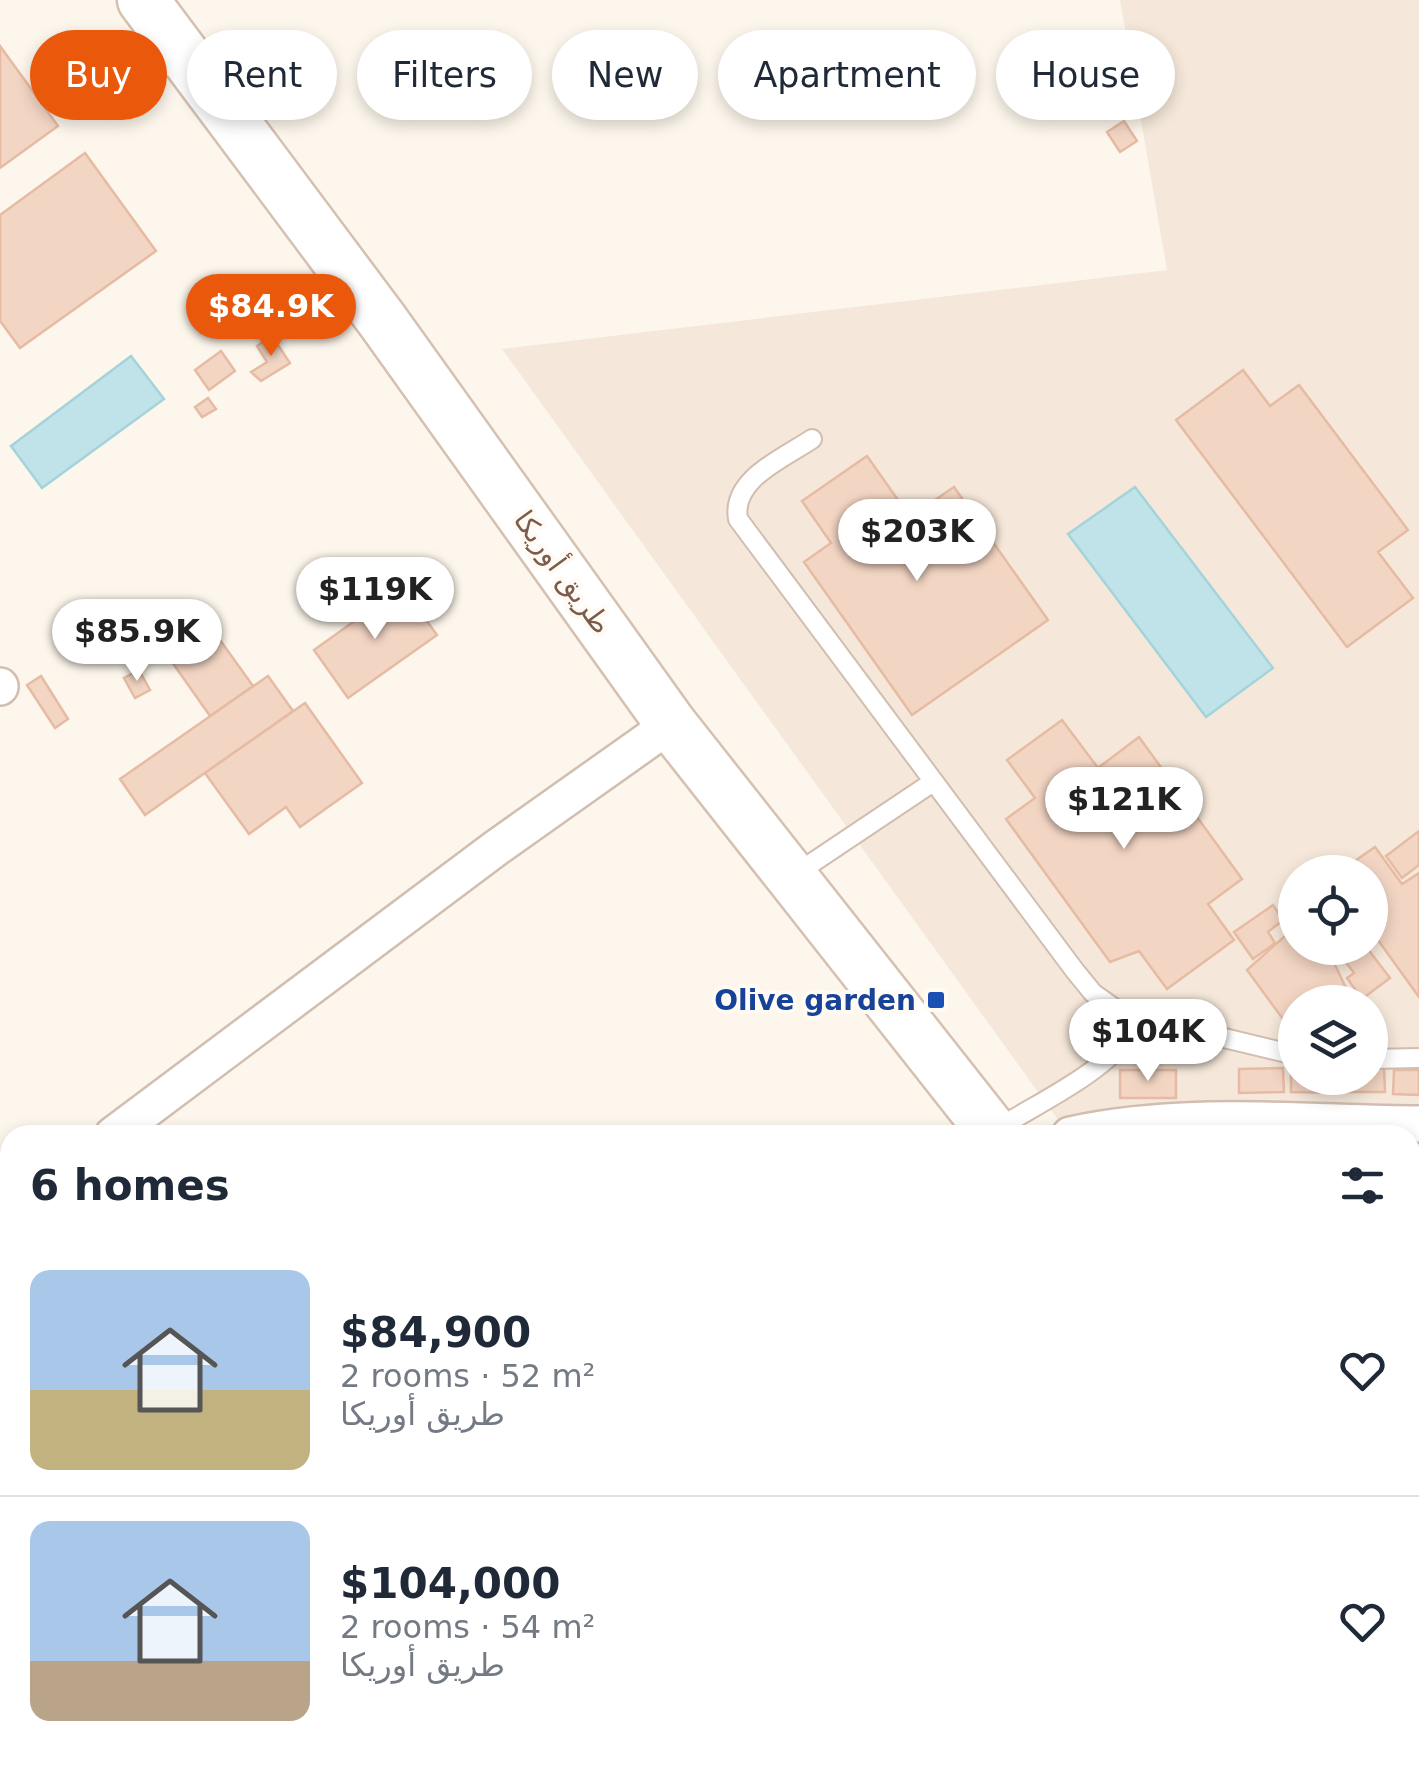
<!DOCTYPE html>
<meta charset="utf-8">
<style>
body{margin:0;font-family:"DejaVu Sans",Vazirmatn,sans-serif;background:#f2f2f3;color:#1f2937;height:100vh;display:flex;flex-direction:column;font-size:38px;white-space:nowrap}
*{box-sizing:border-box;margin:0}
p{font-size:32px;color:#747a83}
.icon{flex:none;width:55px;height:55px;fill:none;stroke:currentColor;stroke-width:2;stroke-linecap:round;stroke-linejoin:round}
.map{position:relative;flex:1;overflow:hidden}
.details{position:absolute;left:0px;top:1125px;width:1420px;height:642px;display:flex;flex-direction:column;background:#fff;border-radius:30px 30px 0 0;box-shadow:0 5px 15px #0003}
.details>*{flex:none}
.top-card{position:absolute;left:30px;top:30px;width:1360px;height:90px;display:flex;gap:20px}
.tools{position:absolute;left:1278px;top:855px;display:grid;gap:20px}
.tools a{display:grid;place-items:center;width:110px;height:110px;border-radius:50%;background:#fff;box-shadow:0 5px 15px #0003;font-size:50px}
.price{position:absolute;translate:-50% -85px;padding:0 22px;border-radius:35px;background:#fff;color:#222;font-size:32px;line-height:65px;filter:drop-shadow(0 2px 5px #0008)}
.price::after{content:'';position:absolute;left:50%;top:60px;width:30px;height:22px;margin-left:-15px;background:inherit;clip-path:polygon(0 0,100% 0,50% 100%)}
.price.active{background:#ea580c;color:#fff}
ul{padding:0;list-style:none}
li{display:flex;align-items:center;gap:30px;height:250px;padding:0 30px}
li+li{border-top:2px solid #e0e1e3}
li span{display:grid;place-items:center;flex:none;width:280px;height:200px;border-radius:20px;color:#555}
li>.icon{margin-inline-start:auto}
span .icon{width:120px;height:120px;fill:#fffc;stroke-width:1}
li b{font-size:42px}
h2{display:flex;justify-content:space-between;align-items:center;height:120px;padding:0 30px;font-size:42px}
.tag{padding:0 35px;border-radius:45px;background:#fff;box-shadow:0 5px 15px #0003;font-size:35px;line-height:90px}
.tag.active{background:#ea580c;color:#fff}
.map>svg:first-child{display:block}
</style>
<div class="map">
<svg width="1419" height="1766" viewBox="0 0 1419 1766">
<rect width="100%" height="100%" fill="#fdf6ec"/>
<!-- residential -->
<path fill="#f5e8da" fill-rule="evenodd" d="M1120 0H1419V1162H1410V1135H1069L502 349 1167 270ZM1295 872H1370V948H1295ZM1295 1002H1370V1078H1295Z"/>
<!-- water -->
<path fill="#bfe3e8" stroke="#a5d3da" stroke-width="2.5" d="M131 356 164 399 42 488 11 446Z
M1135 487 1273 668 1206 717 1068 534Z"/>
<!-- building -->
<path fill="#f3d5c3" stroke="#e6bba3" stroke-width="2.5" d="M0 46 58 126 0 168Z
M1096 64 1119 89 1095 111 1072 86Z
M1124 121 1137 141 1120 152 1107 132Z
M85 153 156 251 20 348 0 321V215Z
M272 336 290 363 261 381 251 372 267 362 257 346Z
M221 351 235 371 209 390 195 370Z
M1243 370 1270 406 1299 385 1408 530 1378 552 1413 598 1347 647 1176 420Z
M208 398 216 409 202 417 195 407Z
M867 456 910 517 954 487 1048 620 912 715 804 562 831 543 802 501Z
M402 587 437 635 348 698 314 650Z
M202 615 253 686 210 716 160 645Z
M139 670 150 690 135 698 124 678Z
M41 676 68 719 55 728 27 685Z
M268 676 293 711 145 815 120 779Z
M305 703 362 783 300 827 286 807 249 834 205 773Z
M1062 720 1098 768 1139 737 1242 879 1208 904 1234 940 1167 989 1139 951 1110 962 1006 819 1035 798 1007 760Z
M1419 831V865L1402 878 1386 856Z
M1375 847 1402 884 1419 873V997L1370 929V872H1339Z
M1273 905 1283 920 1268 932 1275 943 1253 959 1234 932Z
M1295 927V948H1327L1346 988 1324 1002H1295V1022L1288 1026 1247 970Z
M1335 948H1367L1390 978 1362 999 1347 978 1354 973Z
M1370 1066H1384L1385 1092H1342V1078H1370Z
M1283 1068 1284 1092 1239 1093V1069Z
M1291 1069H1295V1078H1335V1093L1291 1092Z
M1120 1070H1176V1098H1120Z
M1394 1070H1419V1095L1393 1094Z
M1410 1211H1419V1238H1410Z"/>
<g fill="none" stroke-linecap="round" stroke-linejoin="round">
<defs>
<path id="lane" d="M124 95 182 54
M812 439C784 458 731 479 738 519L1075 971 1093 993 1114 1008 1141 1018 1295 1055
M794 875 933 782
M1370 1059 1419 1058
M997 1129C1046 1098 1113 1070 1141 1018"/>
<path id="street" d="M0 687V686
M113 1135 496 848 671 724
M1070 1135C1183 1110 1304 1123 1419 1124
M0 1219 10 1211
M1163 1758V1766"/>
<path id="secondary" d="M143 0 382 320 671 724 995 1135
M1410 1673 1419 1682"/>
</defs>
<!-- lane casing -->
<use href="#lane" stroke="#d1beb0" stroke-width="22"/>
<!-- street casing -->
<use href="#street" stroke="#d1beb0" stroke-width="40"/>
<!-- secondary casing -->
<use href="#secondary" stroke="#d6c0b0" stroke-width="55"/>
<!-- lane -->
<use href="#lane" stroke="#fff" stroke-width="18"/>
<!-- street -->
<use href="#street" stroke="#fff" stroke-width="35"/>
<!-- secondary -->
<use href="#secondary" stroke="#fff" stroke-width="50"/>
</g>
<!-- markers -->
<rect fill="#1a4fb4" stroke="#fffaf3" stroke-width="4" x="926" y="990" width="20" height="20" rx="5"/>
<g text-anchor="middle" stroke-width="8" stroke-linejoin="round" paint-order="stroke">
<!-- street labels -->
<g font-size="28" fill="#7a5c4d" stroke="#fffaf3">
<text transform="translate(563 572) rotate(54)" y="10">طريق أوريكا</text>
</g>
<!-- transit labels -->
<g font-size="28" font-weight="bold" fill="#164399" stroke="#fffaf3" text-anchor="end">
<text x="916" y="1010">Olive garden</text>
</g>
</g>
</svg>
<div class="tools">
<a><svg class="icon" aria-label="locate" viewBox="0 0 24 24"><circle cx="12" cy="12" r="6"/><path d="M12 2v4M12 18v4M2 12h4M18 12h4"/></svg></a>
<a><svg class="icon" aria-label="layers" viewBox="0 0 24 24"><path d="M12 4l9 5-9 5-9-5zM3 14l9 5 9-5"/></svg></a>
</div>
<b class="price active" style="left:271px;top:359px">$84.9K</b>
<b class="price" style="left:917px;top:584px">$203K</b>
<b class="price" style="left:375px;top:642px">$119K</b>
<b class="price" style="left:137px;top:684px">$85.9K</b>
<b class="price" style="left:1124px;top:852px">$121K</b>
<b class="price" style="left:1148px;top:1084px">$104K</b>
<div class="top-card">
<a class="tag active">Buy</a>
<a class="tag">Rent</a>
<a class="tag">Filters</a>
<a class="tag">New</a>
<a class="tag">Apartment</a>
<a class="tag">House</a>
</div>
<section class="details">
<h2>6 homes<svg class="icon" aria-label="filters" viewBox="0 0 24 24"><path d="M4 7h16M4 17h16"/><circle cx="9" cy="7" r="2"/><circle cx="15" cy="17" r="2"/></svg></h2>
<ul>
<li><span style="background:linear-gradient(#a9c7e8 60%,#c2b280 0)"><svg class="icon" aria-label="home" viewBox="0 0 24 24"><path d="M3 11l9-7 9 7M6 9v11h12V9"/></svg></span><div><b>$84,900</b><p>2 rooms · 52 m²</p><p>طريق أوريكا</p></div><svg class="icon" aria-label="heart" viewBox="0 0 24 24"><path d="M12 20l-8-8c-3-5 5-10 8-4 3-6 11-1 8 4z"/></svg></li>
<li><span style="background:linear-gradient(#a9c7e8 70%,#b9a48a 0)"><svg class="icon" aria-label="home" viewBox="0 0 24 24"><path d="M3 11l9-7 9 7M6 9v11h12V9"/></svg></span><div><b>$104,000</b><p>2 rooms · 54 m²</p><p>طريق أوريكا</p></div><svg class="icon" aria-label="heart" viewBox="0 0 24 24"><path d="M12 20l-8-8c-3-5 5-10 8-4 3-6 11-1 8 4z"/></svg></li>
</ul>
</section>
</div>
